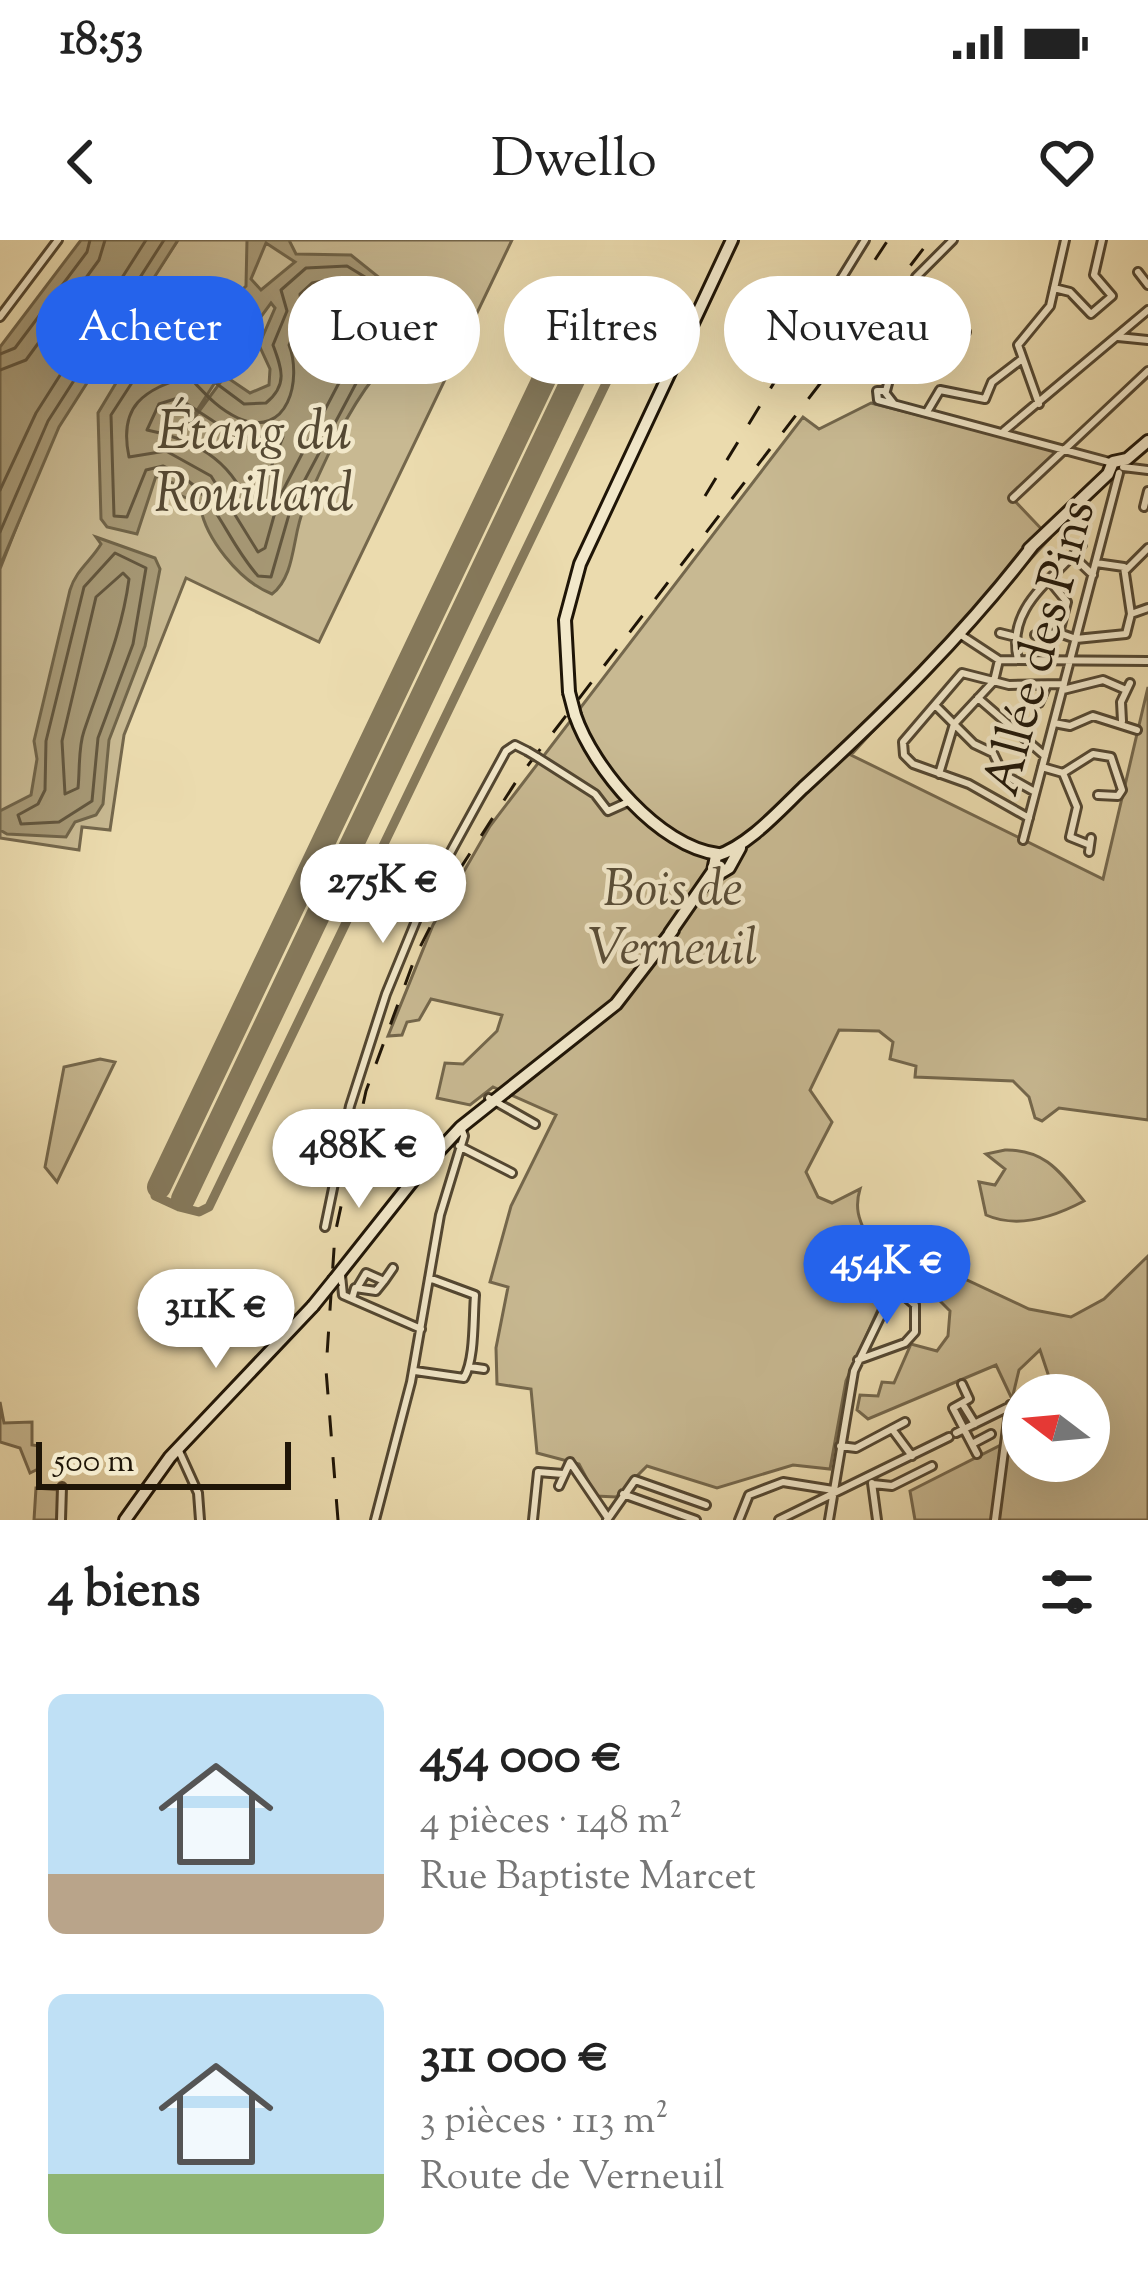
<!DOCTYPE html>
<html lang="fr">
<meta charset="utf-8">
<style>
body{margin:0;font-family:"Sorts Mill Goudy",serif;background:#f6f6f6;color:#222;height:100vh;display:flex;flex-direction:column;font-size:45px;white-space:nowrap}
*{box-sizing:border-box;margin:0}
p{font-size:39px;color:#767676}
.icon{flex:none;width:66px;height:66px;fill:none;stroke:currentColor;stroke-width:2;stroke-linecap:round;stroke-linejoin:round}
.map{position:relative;height:1280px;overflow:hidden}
.panel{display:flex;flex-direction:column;background:#fff;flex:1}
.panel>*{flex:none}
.hud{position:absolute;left:36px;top:36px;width:1077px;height:108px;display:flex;gap:24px}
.needle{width:78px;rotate:286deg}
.fabs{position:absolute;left:1002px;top:1134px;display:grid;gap:24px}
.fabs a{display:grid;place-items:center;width:108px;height:108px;border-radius:50%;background:#fff;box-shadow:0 12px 48px #0002;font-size:60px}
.scale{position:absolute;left:36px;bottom:30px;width:255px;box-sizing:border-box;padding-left:12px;border:6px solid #1f1507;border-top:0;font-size:33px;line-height:42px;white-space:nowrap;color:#1f1507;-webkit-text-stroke:9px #f2e8ca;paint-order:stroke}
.price{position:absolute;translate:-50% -102px;padding:0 27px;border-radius:42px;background:#fff;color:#222;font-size:39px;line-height:78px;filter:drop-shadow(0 3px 6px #0008)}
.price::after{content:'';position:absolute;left:50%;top:72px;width:36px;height:27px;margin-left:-18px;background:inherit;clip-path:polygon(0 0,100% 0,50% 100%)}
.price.active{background:#2563eb;color:#fff}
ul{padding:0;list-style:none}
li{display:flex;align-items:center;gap:36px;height:300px;padding:0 48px}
li span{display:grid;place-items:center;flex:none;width:336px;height:240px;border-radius:18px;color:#555}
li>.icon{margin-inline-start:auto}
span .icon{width:144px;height:144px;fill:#fffc;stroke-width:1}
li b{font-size:51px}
h2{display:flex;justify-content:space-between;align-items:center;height:144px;padding:0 48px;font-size:51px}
.pill{padding:0 42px;border-radius:54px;background:#fff;box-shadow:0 12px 48px #0002;font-size:42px;line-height:108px}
.pill.active{background:#2563eb;color:#fff}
.status{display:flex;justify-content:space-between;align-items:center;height:84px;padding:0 60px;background:#fff;direction:ltr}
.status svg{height:33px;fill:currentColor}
header{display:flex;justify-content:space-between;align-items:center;height:156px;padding:0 48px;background:#fff;font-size:54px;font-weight:600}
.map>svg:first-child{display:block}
</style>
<div class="status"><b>18:53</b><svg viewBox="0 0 49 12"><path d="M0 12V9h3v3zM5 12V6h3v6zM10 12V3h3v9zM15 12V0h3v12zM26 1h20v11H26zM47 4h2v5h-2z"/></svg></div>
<header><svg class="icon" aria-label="back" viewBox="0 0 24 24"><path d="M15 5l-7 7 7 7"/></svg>Dwello<svg class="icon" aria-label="heart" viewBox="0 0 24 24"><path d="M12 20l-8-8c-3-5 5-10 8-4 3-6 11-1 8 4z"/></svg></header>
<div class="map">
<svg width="1148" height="1280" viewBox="0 0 1148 1280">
<rect width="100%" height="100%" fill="#ebdbae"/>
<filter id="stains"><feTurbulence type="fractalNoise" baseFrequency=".00167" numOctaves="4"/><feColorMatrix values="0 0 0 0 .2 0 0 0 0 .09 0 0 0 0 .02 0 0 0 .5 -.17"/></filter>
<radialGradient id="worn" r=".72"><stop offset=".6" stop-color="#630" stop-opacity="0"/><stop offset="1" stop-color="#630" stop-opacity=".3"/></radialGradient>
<!-- green -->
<path fill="#c8b992" stroke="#74674c" stroke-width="3" d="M178 0H512L319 402 186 338 124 495 110 590 82 587 79 610 0 598V329L57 184Z
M871 163 1059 211 1012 258 1050 298 851 515 1103 639 1148 447V880L1059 868 1042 881 1035 878 1029 857 1013 841 915 837 916 826 890 819 893 802 879 791 839 790 810 850 832 882 806 932 818 957 832 963 860 949C848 989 884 997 870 1044L885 1054 846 1141 830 1229 793 1225 717 1248 647 1226 616 1257 596 1256 579 1224 537 1213 531 1149 497 1144 496 1108 508 1047 490 1042 511 966 556 875 493 847 470 865 437 858 445 823 463 824 497 791 502 775 431 759 419 780 407 782 402 795 388 796 433 685 490 586 803 177 819 189Z
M100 819 115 822 57 942 45 927 64 827Z
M1005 910C1045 909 1060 932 1084 961 1054 977 1018 989 986 975L979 942 995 945 1005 929 986 914Z
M1148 1016V1280H915L910 1251 1003 1204 1014 1219 1089 1221V1208L1099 1199 1097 1175H1089V1155H1055L1040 1110 1019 1130 1012 1159 996 1125 868 1179 857 1170 860 1155 878 1156 882 1142 894 1143 911 1104 937 1111 948 1096 950 1071 915 1036H903V1024L954 1034 1029 1069 1071 1077 1104 1059Z
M0 1162 4 1183 32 1182V1205L40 1206 38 1229 30 1233 20 1208 0 1202Z
M36 1248 60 1250 59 1280H34Z"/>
<!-- water -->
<path fill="#a69875" stroke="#706449" stroke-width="3" fill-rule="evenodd" d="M81 0H178L59 187 0 326V107Z
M247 0H289L296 14 351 15 381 39 386 59 356 107 375 126V136C345 174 323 225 304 268 292 295 296 336 272 354 239 341 204 297 200 264L175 253 173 243 156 236 137 294 107 287 101 279 98 173 125 128 174 112 246 46ZM266 3 295 22 261 50 251 39ZM271 63 275 68 259 105 270 129 269 145 250 153 225 136 180 197 230 119 228 111H236Z
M96 297 155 318 160 329 145 406 109 500 103 564 96 575 75 582 66 597 7 594 0 590V571L31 555 37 519 34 501 70 350C76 330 91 321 101 304Z"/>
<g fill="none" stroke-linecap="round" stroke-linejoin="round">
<!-- shore -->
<path stroke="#62563e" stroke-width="3" d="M347 26 365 37 373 51 345 103 361 134 292 264 271 337 258 336C221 294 216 248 163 226L146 230 127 277 114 276 111 175 135 138 180 122 243 66 247 74 219 106 209 138 244 164 266 163C288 145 282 129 273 105L287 71 281 50 306 28Z
M328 40 343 41 355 50 330 101 342 137 279 258 265 308 258 312 211 236 166 211 129 217C118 165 144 150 188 136 203 151 216 168 238 178 289 200 302 138 289 105L302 74 300 54 312 43Z
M0 114 15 108 87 12 90 0
M0 130 26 120 99 20 105 0
M178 158 236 196 283 197 256 265 248 264C229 218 194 200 147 190L159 164Z
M0 250 36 173 146 0
M0 292 48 181 164 0
M115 313 146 328 133 404 98 498 92 561 59 582 21 584 18 575 38 564 45 550 46 501 84 347Z
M123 333 129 339C122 393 101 440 84 491 78 508 80 530 78 548L65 554 62 501 96 357Z"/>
<!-- taxiway -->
<path stroke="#85785a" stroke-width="9" d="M159 947 155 956 179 967
M183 959 179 967 199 972 209 967 638 77 632 59 616 51 611 60"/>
<!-- runway -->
<path stroke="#85785a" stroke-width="24" d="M159 947 587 49
M183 959 611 60"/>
<defs>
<path id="street" d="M1138 32 1148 45
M1054 48 1070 52 1091 74 1112 56 1094 35 1102 0
M810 65 802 76 795 75 797 67 826 61
M0 77 58 0
M904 81 925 102 956 100 966 92
M812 86 865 0
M1118 97 1148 100
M925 102 938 122
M886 151 916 37 953 0
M894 164 884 151H877L878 160 1113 223
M1039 164 1018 105 1050 66 1065 0
M927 172 940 150 985 159 992 142 1022 119
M1004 191 1148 70
M1123 227 1148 230
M1013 258 1148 131
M1144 267 1148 251
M1074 317 1093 335
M1125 331 1148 308
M1049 340 1067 362 1059 393 1076 399
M1131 374 1148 368
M1000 393 1012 396
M961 395 999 420 1148 421
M1035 395 1059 393
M1076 399 1126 394 1131 374 1124 327 1096 323
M1018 420C1006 367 1051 342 1082 305
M1063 450 1103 440 1126 450
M978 458 1045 516
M1039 463 1046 447
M935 465 974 504 993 513 1003 534 1035 552
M1122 481 1121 462 1130 443
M1054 483 1070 486 1093 476 1137 490
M537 517 595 554 608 571 628 562
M1042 527 1063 533 1077 567 1070 597 1090 605
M1063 533 1093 514 1111 517 1122 550 1118 556 1098 555
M939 534 954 484 994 441 999 420
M1029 578 969 544 913 524 904 515 903 502 962 433 1009 445 1064 444
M1023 600 1119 233
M1089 612 1091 598
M489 858 535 884
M459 906 512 933
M325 987 350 866 386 754 425 659 506 511 515 505 527 511
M341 1035 343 1055 421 1089
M384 1041 393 1028
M352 1059 355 1048 376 1051 384 1041 366 1033 357 1048
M858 1120 905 1103 915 1092V1065L895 1048
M470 1127 484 1129
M415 1131 464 1138C475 1119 473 1080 475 1055L429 1038
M962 1144 969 1159 962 1163 975 1184
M962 1163 953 1168 977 1214
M892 1189 912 1216
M956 1193 1023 1160
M972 1204 991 1194
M840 1206 856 1208 905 1182
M179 1211 198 1253 200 1280
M872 1243 877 1280
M873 1244 892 1246 932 1226
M559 1246 570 1222 608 1278
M623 1254 696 1280
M61 1280 62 1247
M375 1280 411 1142 440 975 464 896 461 887
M533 1280 538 1232 563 1234
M607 1280 635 1240 706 1265
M739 1280 749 1255 783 1242 833 1250
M779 1280 949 1197
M829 1280 854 1131 902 1032
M995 1280 1010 1165"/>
<path id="secondary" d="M1029 309 1108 234 1113 222 1127 219 1148 201
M569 452 565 380 580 324 732 0
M575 475C593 528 659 607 718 614
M714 637 729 628 740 608
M670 693 713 631 716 616C748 606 779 571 803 548 887 471 965 394 1034 304
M421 930 461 887 616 764 673 690
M334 1040 422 929
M125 1280 170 1217 313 1066"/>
</defs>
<!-- street casing -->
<use href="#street" stroke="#524631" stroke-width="12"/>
<!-- secondary casing -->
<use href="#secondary" stroke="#1f1507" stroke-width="16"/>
<!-- street -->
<use href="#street" stroke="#f2e8ca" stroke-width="6"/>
<!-- secondary -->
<use href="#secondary" stroke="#f2e8ca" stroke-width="10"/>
<!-- rail -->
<path stroke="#1f1507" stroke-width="3" stroke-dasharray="21 21" stroke-linecap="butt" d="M705 256 814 77 863 38 888 0
M338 1280 326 1130 335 994 366 851 416 715 458 632 519 537 930 0"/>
<defs>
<path id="street-bridge" d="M527 511 537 517"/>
<path id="secondary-bridge" d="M569 452 575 475
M313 1066 334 1040"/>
</defs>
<!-- street-bridge casing -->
<use href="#street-bridge" stroke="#524631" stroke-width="12" stroke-linecap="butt"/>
<!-- secondary-bridge casing -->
<use href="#secondary-bridge" stroke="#1f1507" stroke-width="16" stroke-linecap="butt"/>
<!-- street-bridge -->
<use href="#street-bridge" stroke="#f2e8ca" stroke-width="6"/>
<!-- secondary-bridge -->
<use href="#secondary-bridge" stroke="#f2e8ca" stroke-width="10"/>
</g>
<g text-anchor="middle" stroke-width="9" stroke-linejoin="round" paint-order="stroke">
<!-- street labels -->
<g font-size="51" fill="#1f1507" stroke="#f2e8ca">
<text transform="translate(1037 407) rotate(-75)" y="18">Allée des Pins</text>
</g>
<!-- park labels -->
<g font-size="51" font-style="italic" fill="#5a4e38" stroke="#f2e8ca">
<text x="673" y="664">Bois de<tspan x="673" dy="59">Verneuil</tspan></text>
</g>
<!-- water labels -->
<g font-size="54" font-style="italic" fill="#554933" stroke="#f2e8ca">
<text x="254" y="208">Étang du<tspan x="254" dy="62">Rouillard</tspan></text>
</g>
</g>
<rect width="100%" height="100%" filter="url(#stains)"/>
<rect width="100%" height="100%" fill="url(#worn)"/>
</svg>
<div class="fabs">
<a><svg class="needle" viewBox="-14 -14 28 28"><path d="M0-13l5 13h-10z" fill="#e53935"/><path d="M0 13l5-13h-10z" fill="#767676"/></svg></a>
</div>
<div class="scale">500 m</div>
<b class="price" style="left:383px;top:706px">275K €</b>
<b class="price" style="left:359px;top:971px">488K €</b>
<b class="price active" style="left:887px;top:1087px">454K €</b>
<b class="price" style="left:216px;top:1131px">311K €</b>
<div class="hud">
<a class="pill active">Acheter</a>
<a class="pill">Louer</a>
<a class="pill">Filtres</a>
<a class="pill">Nouveau</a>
</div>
</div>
<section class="panel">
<h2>4 biens<svg class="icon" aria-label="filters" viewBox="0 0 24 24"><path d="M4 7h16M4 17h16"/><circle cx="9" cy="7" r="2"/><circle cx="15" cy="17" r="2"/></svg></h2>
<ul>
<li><span style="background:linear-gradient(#bfe0f5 75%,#b9a48a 0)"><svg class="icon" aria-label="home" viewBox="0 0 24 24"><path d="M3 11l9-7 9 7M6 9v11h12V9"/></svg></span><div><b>454 000 €</b><p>4 pièces · 148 m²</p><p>Rue Baptiste Marcet</p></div></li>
<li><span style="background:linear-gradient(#bfe0f5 75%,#8fb573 0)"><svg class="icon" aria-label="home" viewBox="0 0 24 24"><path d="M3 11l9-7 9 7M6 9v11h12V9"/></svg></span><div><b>311 000 €</b><p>3 pièces · 113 m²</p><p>Route de Verneuil</p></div></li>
</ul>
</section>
